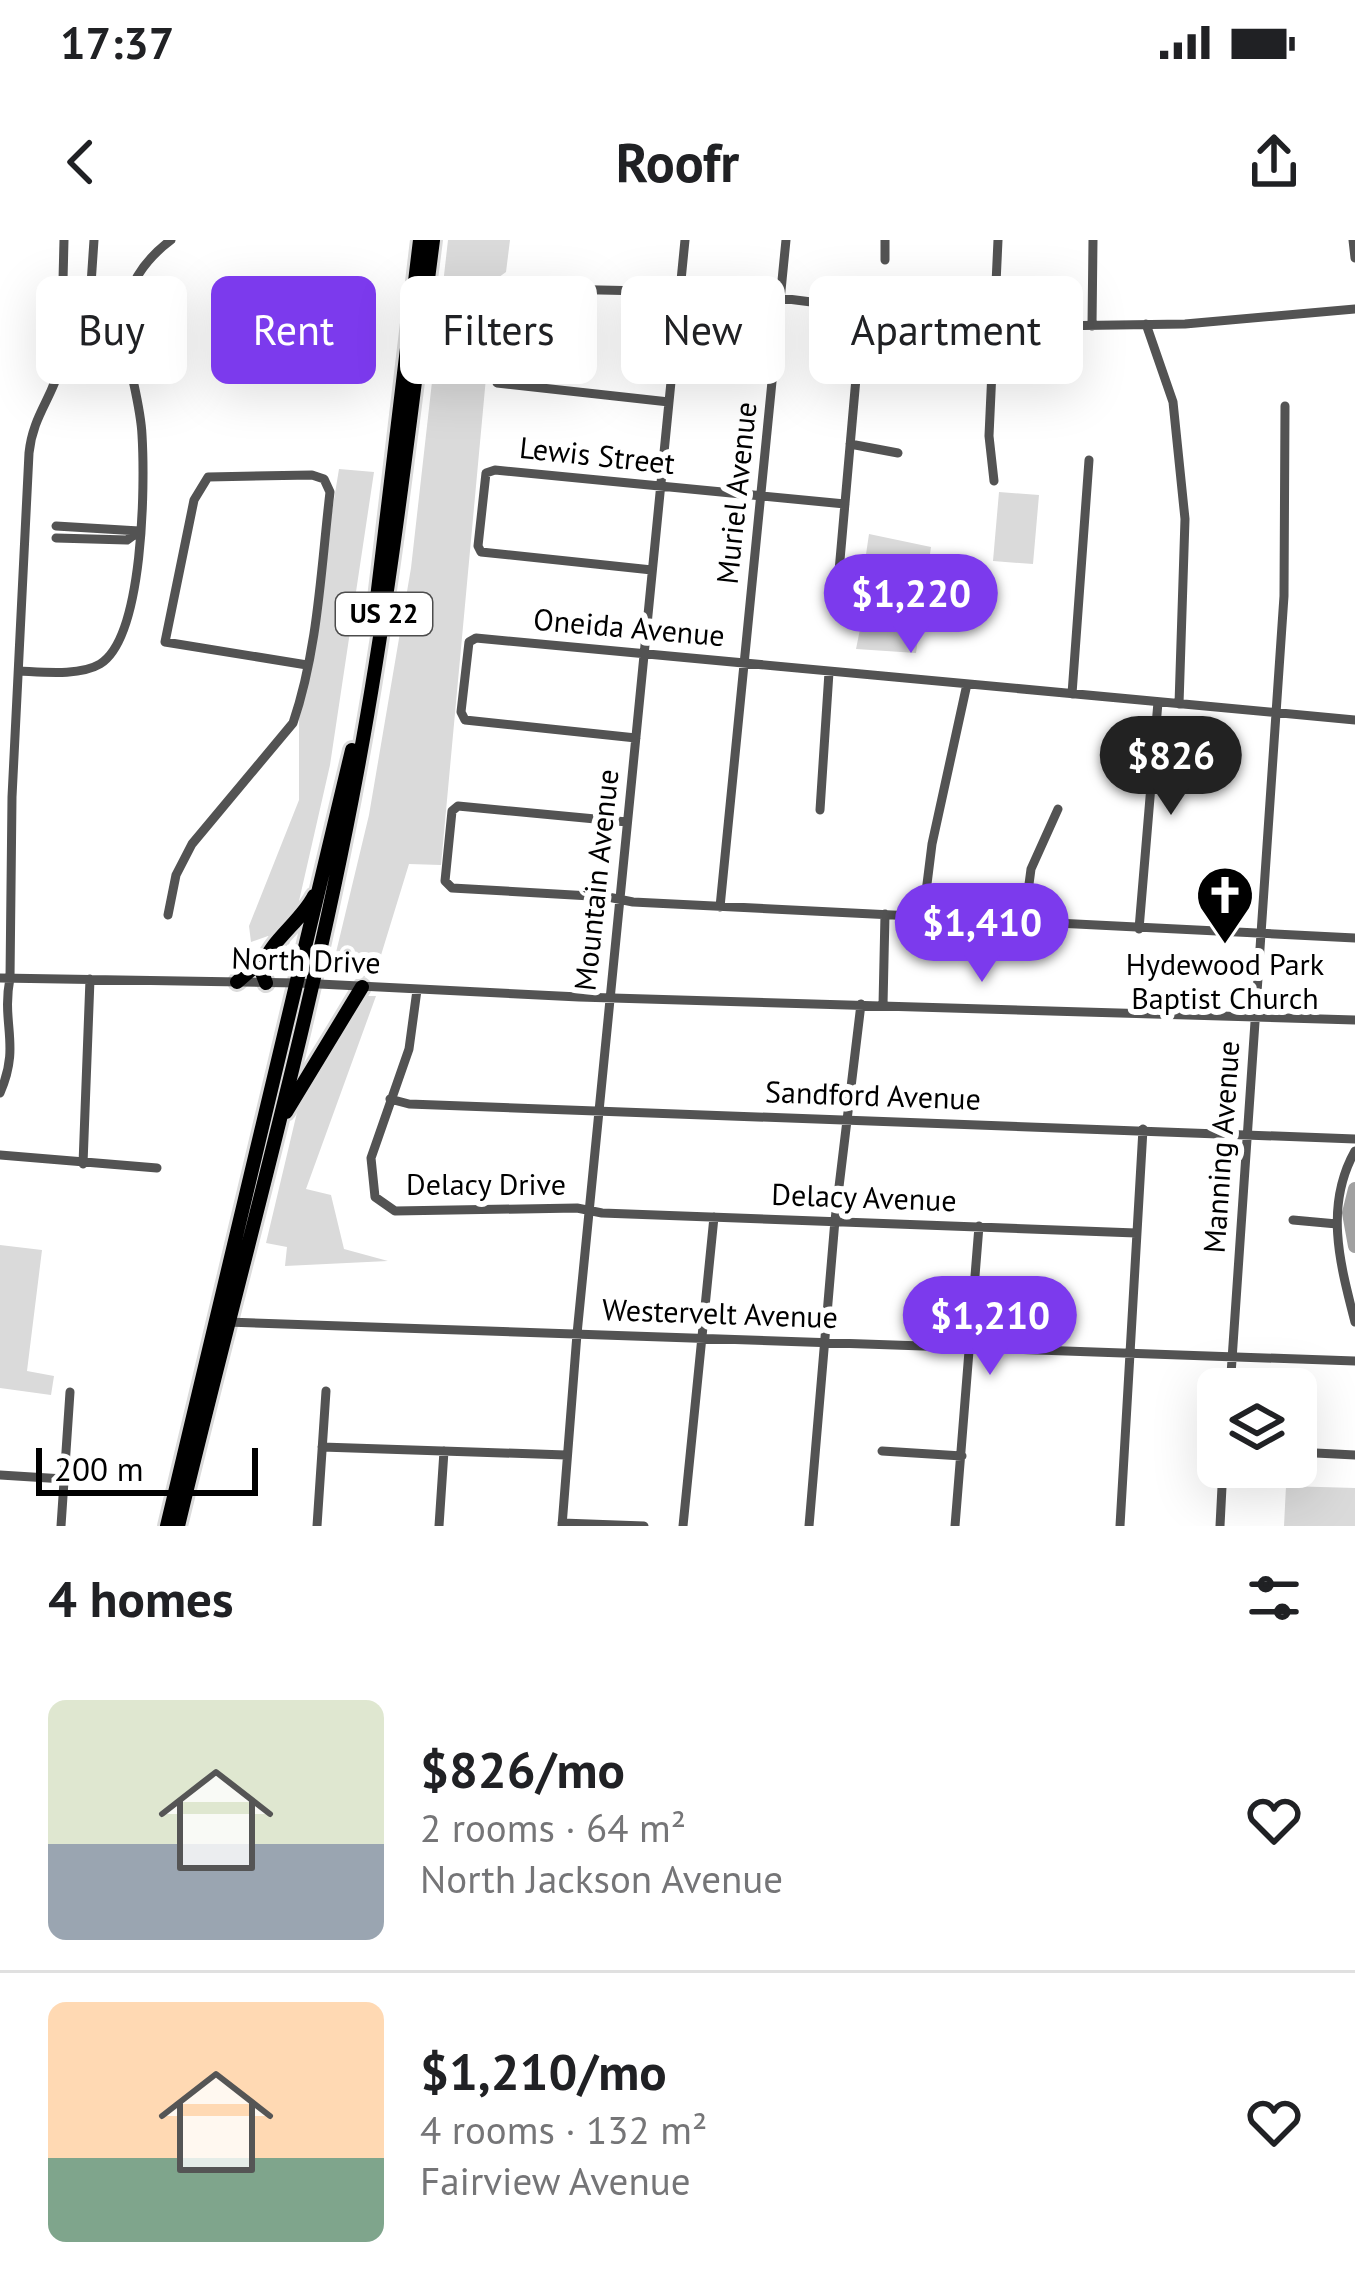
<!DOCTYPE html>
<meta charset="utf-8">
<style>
body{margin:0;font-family:"PT Sans",sans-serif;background:#f6f6f6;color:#202124;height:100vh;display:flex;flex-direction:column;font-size:45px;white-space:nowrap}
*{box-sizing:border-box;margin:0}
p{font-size:39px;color:#757577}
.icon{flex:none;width:66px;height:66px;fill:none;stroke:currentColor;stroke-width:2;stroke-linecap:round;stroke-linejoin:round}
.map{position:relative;height:1286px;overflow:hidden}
.drawer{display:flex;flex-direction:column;background:#fff;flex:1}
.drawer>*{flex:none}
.guide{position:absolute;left:36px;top:36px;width:1284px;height:108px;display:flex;gap:24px}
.controls{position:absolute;left:1197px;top:1128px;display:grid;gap:24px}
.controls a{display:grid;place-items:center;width:120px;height:120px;border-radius:18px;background:#fff;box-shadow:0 12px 48px #0002;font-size:60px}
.scale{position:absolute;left:36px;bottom:30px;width:222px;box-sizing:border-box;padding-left:12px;border:6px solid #000;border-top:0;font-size:33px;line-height:42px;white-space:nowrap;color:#000;-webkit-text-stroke:9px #fff;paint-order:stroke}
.price{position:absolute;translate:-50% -102px;padding:0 27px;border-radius:42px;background:#7c3aed;color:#fff;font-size:39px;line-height:78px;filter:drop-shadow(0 3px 6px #0008)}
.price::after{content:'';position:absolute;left:50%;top:72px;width:36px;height:27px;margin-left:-18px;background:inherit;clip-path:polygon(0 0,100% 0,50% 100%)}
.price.active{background:#222;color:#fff}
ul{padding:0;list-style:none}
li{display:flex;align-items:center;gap:36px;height:300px;padding:0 48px}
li+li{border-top:3px solid #e0e0e0}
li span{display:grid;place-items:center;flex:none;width:336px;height:240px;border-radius:18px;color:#555}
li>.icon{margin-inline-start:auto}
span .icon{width:144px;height:144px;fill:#fffc;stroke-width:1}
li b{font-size:51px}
h2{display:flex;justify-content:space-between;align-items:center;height:144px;padding:0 48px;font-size:51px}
.chip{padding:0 42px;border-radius:18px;background:#fff;box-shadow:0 12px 48px #0002;font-size:42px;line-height:108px}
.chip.active{background:#7c3aed;color:#fff}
.status{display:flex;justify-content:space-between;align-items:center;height:84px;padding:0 60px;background:#fff;direction:ltr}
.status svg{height:33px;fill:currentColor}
header{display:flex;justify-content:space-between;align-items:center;height:156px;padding:0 48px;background:#fff;font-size:54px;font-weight:700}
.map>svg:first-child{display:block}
</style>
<div class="status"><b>17:37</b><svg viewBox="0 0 49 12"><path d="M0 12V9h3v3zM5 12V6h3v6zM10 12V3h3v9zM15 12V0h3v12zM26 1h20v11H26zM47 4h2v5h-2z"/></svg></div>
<header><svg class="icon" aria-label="back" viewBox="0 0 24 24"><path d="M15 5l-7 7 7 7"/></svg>Roofr<svg class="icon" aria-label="share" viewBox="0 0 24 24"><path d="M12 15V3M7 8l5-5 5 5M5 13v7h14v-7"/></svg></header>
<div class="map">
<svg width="1355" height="1286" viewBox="0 0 1355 1286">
<rect width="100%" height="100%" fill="#fff"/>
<!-- green -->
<path fill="#dadada" d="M448 0H510L506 32 495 40 441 625 409 624 374 738C358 737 346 736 333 725L369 575 411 328Z
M339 229 374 232 330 525 289 705 268 696 251 702 249 686 299 560V473Z
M999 252 1039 255 1033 324 993 321Z
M869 294 931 307 916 413 856 409 872 330 864 328Z
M362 756H376L306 949 331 955 344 1009 388 1021 285 1026 287 1007 266 1003 299 864Z
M0 1005 42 1010 27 1131 54 1136 51 1155 0 1148Z
M1286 1246 1355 1248V1286H1284Z"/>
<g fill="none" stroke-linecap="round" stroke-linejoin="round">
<!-- river -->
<path stroke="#a1a1a1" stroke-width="14" d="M1355 949 1349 973 1355 1006"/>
<defs>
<path id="highway" d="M377 358 420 0
M237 742 261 721
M266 743 261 730C268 702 301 682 314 656
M286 872 362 747
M167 1286 352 510
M178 1286C238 1035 310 786 357 532 390 356 410 178 433 0"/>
</defs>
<!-- highway casing -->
<use href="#highway" stroke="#dbdbdb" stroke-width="20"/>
<!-- minor -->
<path stroke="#535353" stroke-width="9" d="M94 0 85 133 110 136
M885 0V20
M1353 0 1355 18
M93 44 133 47
M92 56 128 59
M1146 84 1173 162 1185 279 1179 464
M1092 86 1093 0
M669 162 497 143 505 48 692 52 780 58 992 85 1048 86 1185 84 1355 69
M850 204 898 213
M994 241 989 196 998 0
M56 286 139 291
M56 298 127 300 138 292
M652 330 481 312 478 306 486 233 495 230 845 264
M837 354 862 70
M19 431C43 432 80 436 100 424 144 397 145 244 142 195 140 150 117 103 128 58 135 34 151 15 171 0
M1072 454 1089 220
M636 498 465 480 461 472 469 402 476 398 1355 480
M820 570 829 432
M627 582 458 566 452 571 445 641 452 648 608 657 633 662 1355 698
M720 667 786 0
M168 675 176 635 192 604 293 483C318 410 321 328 330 252L324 239 312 235 208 237 194 260 165 402 307 425
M923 676 932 604 967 444
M1024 682 1031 629 1058 569
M1139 689 1158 462
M0 738 299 743 579 757 1355 780
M417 750 409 809 371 918 375 957 395 971 577 968 602 973 1136 993
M883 765 885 674
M0 853C21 805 1 785 10 738L12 557 29 213C33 174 54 157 61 121L64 0
M390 859 409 864 1355 899
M1355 911C1324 966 1340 1024 1355 1082
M0 915 157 928
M83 924 90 739
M1293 980 1337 984
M227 1082 1355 1121
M1230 1149 1284 356 1285 166
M322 1207 566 1215
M882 1211 962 1216
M1296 1212 1355 1215
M0 1235 64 1239
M562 1283 644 1286
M61 1286 70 1152
M317 1286 326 1151
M439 1286 444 1211
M562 1286 577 1094 685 0
M683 1286 714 977
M809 1286 835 980 861 764
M955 1286 979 986
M1120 1286 1143 889
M1220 1286 1223 1227"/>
<!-- highway -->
<use href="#highway" stroke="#000" stroke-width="14"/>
</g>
<!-- icons -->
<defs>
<symbol id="church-pin" viewBox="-11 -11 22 30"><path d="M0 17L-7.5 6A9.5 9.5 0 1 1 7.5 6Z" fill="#000" stroke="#fff"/><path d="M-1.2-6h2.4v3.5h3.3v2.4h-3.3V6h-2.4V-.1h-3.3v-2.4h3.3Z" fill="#fff"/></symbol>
</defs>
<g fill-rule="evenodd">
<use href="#church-pin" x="1192" y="622" width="66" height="90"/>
</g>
<g text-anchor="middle" stroke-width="12" stroke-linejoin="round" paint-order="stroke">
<!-- shield labels -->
<rect fill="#fff" stroke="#4c4c4c" stroke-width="3" x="336" y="353" width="96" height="42" rx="9"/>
<g font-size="27" font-weight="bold" fill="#000">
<text x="384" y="383">US 22</text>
</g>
<!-- street labels -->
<g font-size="30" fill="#000" stroke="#fff">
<text transform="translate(597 216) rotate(6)" y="10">Lewis Street</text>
<text transform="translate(737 253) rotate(-84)" y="10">Muriel Avenue</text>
<text transform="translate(629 388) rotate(5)" y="10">Oneida Avenue</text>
<text transform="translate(597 640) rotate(-84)" y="10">Mountain Avenue</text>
<text transform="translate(306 721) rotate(2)" y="10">North Drive</text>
<text transform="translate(873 856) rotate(2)" y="10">Sandford Avenue</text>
<text transform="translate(1222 907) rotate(-86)" y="10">Manning Avenue</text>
<text x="486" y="955">Delacy Drive</text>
<text transform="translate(864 958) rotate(2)" y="10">Delacy Avenue</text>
<text transform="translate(720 1074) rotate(2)" y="10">Westervelt Avenue</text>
</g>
<!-- poi labels -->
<g font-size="30" fill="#000" stroke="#fff">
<text x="1225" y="735">Hydewood Park<tspan x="1225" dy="34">Baptist Church</tspan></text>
</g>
</g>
</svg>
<div class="controls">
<a><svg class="icon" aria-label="layers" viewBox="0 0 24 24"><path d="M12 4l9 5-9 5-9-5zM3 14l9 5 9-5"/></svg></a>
</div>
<div class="scale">200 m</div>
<b class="price" style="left:911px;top:416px">$1,220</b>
<b class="price active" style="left:1171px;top:578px">$826</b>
<b class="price" style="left:982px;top:745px">$1,410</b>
<b class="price" style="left:990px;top:1138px">$1,210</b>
<div class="guide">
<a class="chip">Buy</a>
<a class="chip active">Rent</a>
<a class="chip">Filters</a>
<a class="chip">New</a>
<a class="chip">Apartment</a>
</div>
</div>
<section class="drawer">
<h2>4 homes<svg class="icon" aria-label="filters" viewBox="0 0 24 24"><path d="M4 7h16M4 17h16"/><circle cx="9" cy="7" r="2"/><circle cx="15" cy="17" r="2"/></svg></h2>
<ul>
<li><span style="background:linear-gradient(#dfe7d0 60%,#9aa5b1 0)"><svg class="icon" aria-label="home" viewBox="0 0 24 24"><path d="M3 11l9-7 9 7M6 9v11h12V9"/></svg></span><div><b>$826/mo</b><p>2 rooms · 64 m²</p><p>North Jackson Avenue</p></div><svg class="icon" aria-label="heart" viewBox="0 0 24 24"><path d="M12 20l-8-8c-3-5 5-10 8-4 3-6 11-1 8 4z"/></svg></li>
<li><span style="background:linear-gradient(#ffd9b3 65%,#7fa58c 0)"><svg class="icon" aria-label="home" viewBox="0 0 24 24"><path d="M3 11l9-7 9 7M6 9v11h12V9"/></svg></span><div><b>$1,210/mo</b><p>4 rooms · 132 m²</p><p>Fairview Avenue</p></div><svg class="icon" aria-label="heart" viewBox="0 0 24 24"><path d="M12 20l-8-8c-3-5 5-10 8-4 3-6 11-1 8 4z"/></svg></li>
</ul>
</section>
